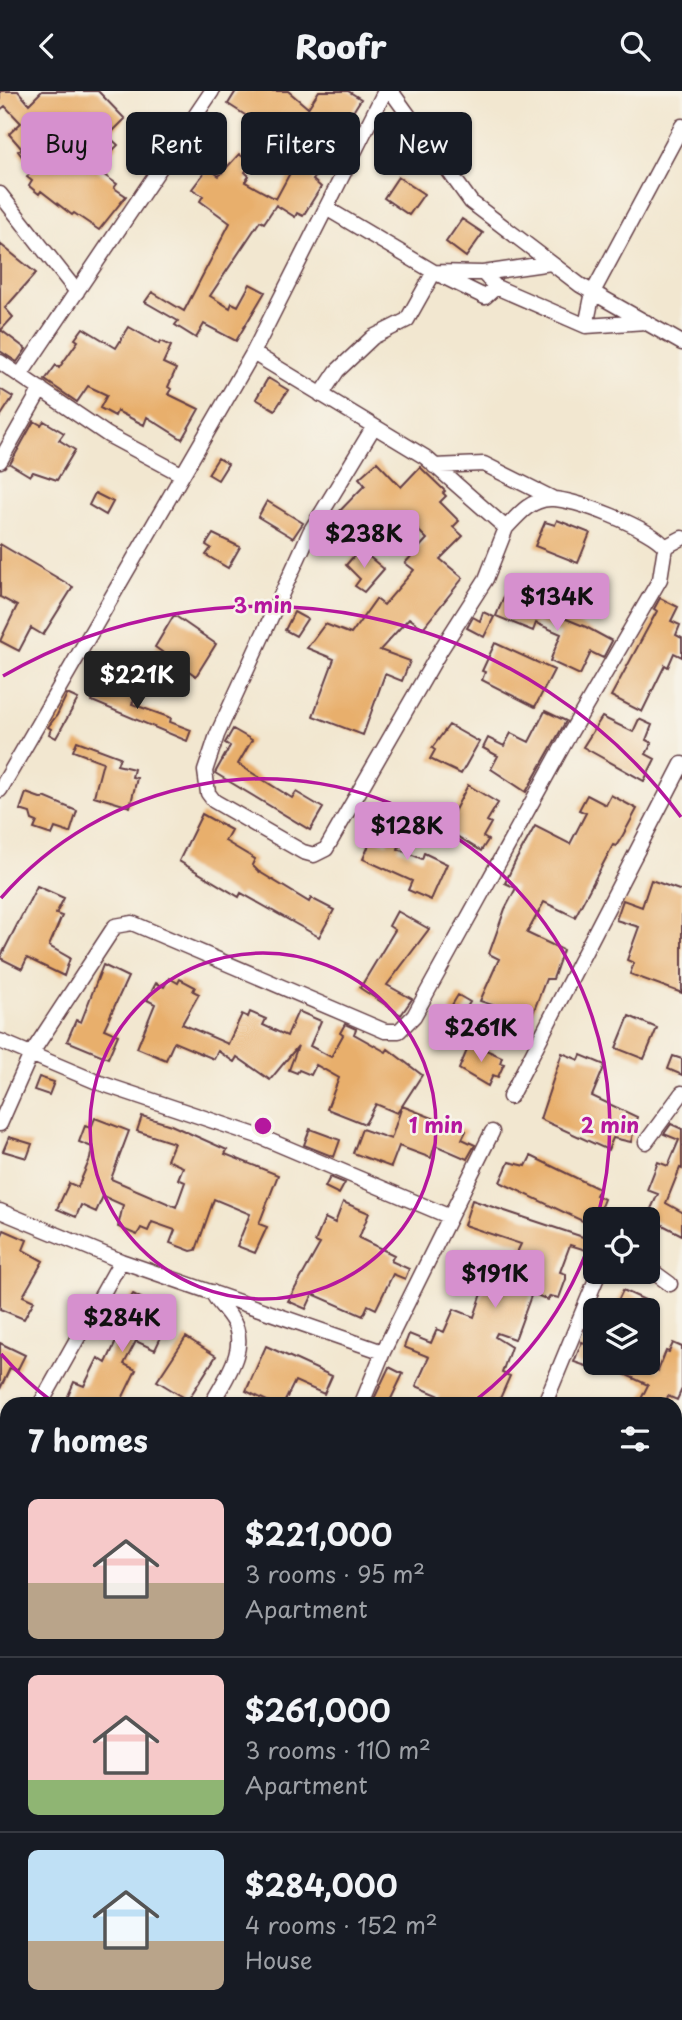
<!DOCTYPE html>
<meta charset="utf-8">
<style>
body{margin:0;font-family:"Playpen Sans",sans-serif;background:#20242c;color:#f1f3f6;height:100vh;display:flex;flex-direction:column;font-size:26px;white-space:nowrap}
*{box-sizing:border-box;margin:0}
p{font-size:23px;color:#9ea1a6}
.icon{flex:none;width:38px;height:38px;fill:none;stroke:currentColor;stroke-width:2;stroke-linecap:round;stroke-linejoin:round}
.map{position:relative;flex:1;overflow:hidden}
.sheet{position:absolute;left:0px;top:1306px;width:682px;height:625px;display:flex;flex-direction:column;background:#171b24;border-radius:21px 21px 0 0;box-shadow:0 2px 5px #0004}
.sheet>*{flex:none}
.banner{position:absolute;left:21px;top:21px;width:640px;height:63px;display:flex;gap:14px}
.buttons{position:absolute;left:583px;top:1116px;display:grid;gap:14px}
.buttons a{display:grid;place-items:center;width:77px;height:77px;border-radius:10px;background:#171b24;box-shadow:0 2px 5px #0004;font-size:35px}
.price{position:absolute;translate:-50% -60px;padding:0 16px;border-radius:7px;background:#d690ce;color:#111;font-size:23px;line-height:46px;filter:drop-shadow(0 2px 4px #0008)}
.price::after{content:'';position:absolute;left:50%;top:42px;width:21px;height:16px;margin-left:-10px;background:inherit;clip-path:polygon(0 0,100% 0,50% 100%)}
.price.on{background:#222;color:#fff}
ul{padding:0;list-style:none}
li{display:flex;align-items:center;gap:21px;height:175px;padding:0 28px}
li+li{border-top:2px solid #363941}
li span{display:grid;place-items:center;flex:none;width:196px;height:140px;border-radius:10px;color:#555}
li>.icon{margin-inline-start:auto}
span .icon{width:84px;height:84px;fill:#fffc;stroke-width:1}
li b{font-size:30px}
h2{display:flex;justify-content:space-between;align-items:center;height:84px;padding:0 28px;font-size:30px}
.pill{padding:0 24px;border-radius:10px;background:#171b24;box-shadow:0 2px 5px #0004;font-size:24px;line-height:63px}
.pill.on{background:#d690ce;color:#111}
header{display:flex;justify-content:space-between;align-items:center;height:91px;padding:0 28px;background:#171b24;font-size:32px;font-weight:800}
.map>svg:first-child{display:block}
</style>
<header><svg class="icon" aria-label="back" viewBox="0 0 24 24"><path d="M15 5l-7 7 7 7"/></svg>Roofr<svg class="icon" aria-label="search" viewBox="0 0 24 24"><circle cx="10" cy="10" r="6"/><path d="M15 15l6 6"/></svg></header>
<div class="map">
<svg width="682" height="1929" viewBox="0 0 682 1929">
<rect width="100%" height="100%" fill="#f7f3e8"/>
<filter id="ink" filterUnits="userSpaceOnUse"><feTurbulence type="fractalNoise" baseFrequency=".0143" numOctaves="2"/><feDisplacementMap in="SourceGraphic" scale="14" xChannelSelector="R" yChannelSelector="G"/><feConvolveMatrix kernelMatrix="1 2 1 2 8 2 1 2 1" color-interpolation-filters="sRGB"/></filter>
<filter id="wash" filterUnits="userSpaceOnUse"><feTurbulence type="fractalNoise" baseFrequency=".00686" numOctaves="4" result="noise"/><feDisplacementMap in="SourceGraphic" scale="28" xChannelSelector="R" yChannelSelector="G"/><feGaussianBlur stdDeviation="1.57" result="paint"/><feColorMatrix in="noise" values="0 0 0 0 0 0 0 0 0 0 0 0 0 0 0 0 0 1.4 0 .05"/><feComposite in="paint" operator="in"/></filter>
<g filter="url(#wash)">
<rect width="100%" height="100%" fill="#f2e7d0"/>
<g id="blocks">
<!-- building -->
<path fill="#e8af6c" d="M0 0H18L29 13 42 0H98L125 28 108 45 118 54 106 66 67 27 47 45 117 93 114 97 126 105 99 139 74 122 72 124 41 100 39 103 29 95 32 90 27 86 32 79 18 60 22 58 9 43 21 32 5 15 0 19Z
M236 0H288L308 17 319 0H348L361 8 351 24 346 21 326 52 336 59 313 89 321 96 303 125 297 122 295 126 276 114 264 132 260 130 210 205 230 217 232 212 238 215 250 193 265 201 236 250 204 233 196 247 175 234 178 230 145 211 152 201 184 220 230 132 200 110 203 105 192 98 208 77 219 85 239 63 251 72 245 81 249 85 245 91 276 108 290 82 270 67 284 49 228 13Z
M398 86 424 103 409 124 384 107Z
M462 128 483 142 466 166 446 151Z
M0 153 36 182 5 217 13 226 1 239 26 258 17 271 0 260Z
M129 236 159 253 160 250 171 255 163 272 176 278 168 296 171 298 168 303 199 318 182 348 147 326 144 334 117 320 115 325 100 317 107 304 88 295 77 311 45 289 56 274 59 277 78 250 75 248 83 237 116 257Z
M268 287 288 299 275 319 256 308Z
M0 298 13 306 0 326Z
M34 330 41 334 44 330 64 342 59 349 75 359 57 389 33 381 30 385 10 373Z
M218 367 228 373 218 389 208 383Z
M377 371 401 396 420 376 445 400 443 402 446 405 440 411 459 430 453 436 463 445 440 468 463 487 423 537 409 527 380 559 410 570 402 590 385 583 363 644 313 625 334 568 307 557 325 533 351 543 376 508 384 514 414 479 405 472 427 448 402 423 397 428 391 422 373 440 378 445 363 460 331 429 365 394 359 387Z
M95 402 113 411 106 424 89 414Z
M267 410 303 432 293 447 258 426Z
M557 429 590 442 578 472 535 455 545 431 555 434Z
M213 443 240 456 228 477 206 464 211 457 206 454Z
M0 453 73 496 43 544 31 537 19 560 0 550 17 515 0 506Z
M360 458 384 478 364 501 355 495 360 488 346 474Z
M505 503 586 536 612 550 603 567 591 561 580 584 550 570 561 543 536 532 533 540 496 525Z
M660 507 678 516 671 530 680 534 676 544 682 547V566L674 562 668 576 665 574 642 621 611 605 657 520 654 518Z
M294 521 307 528 296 545 285 539Z
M483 521 494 526 484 546 467 537 473 526 480 530Z
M174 524 216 553 196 585 155 556Z
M495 552 554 579 535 616 482 589 485 581 482 580Z
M99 591 135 606 132 613 171 627 170 631 191 639 187 650 92 610Z
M67 603 78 608 56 647 49 643 51 638 48 636 57 624Z
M545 620 566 630 526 701 491 678 498 665 483 657 488 647 504 655 511 642 529 651Z
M602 626 633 641 639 628 652 634 646 649 652 652 646 663 655 668 644 690 583 656Z
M449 634 479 651 461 683 430 668 435 659 432 657Z
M233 638 252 649 238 673 292 707 296 701 323 717 310 739 215 682 230 655 225 652Z
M77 650 120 666 117 674 134 678 132 686 137 687 130 716 94 705 103 671 73 660Z
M468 694 498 712 487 730 491 732 483 746 488 749 481 760 452 742 455 738 447 734Z
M26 702 43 708 44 706 77 720 70 742 55 737 52 744 34 738 37 731 32 729 30 722 20 719Z
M587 704 606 714 611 704 637 718 623 744 616 755 613 754 575 826 544 811 527 842 563 859 553 888H546L531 927 480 910 499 868 489 863 505 818 516 797 505 792 516 769 535 735 570 753 586 722 579 719Z
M400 722 410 727 398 758 422 768 424 762 447 773 431 809 408 799 412 790 363 768 372 747 387 753Z
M202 723 231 739 225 750 255 768 252 774 258 780 309 811 311 807 334 819 319 846 241 802 239 806 179 770Z
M651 789 682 800V902L630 883 634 872 627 869 639 836 616 829 623 809 642 816Z
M37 795 64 807 56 823 62 825 49 855 70 867 64 885 27 867 22 878 0 867Z
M397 820 429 838 387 894 412 908 401 924 360 897 395 839 389 835Z
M103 874 128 886 104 938 118 944 108 967 67 950 76 929 81 931Z
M169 887 178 892 180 888 195 896 193 900 199 903 182 933 228 953 242 923 248 926 250 921 266 928 263 934 287 945 298 920 321 930 310 955 331 966 343 944 340 942 345 933 356 938 354 943 386 961 388 958 422 984 402 1015 466 1040 462 1048 475 1054 467 1068 435 1054 431 1067 399 1055 391 1076 353 1062 362 1038 391 1048 402 1015 397 1022 376 1013 365 1033 327 1018 339 987 316 974 311 984 299 979 297 982 289 979 298 955 270 989 237 966 234 971 218 960 214 968 174 951 166 969 137 957 155 913 147 909 156 892 164 896Z
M458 904 470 911 461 926 449 919Z
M629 925 657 937 644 968 616 957Z
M470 952 502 966 500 972 504 973 498 986 493 984 488 995 459 978Z
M562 962 579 969 581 964 605 974 592 1005 637 1026 631 1051 613 1047 608 1059 540 1028Z
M673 965 682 968V984L668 978Z
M39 986 54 991 49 1004 34 999Z
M142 1025 171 1034 227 1059 225 1063 278 1084 259 1133 267 1136 255 1162 237 1155 250 1123 214 1108 196 1159 191 1160 170 1152 175 1139 152 1131 148 1140 141 1137 137 1144 118 1136 123 1114 103 1105 96 1121 81 1114 76 1126 57 1118 69 1092 78 1096 90 1068 92 1056 79 1051 85 1035 91 1037 95 1027 129 1040 111 1088 176 1116 185 1091 178 1088 183 1076 167 1069 174 1052 137 1040Z
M671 1033 682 1038V1078L680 1077 666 1112 682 1121V1144L647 1126 658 1103 647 1099 658 1071 668 1075 679 1049 664 1043Z
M310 1038 340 1049 334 1066 304 1054Z
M9 1046 32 1053 27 1067 3 1060Z
M531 1065 599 1098 596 1104 604 1108 600 1118 603 1120 599 1129H595V1136L500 1091 509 1071 526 1075Z
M330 1086 345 1092 339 1103 325 1096Z
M472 1109 595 1150V1162L570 1154 560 1181 566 1183V1188L559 1207 550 1205 548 1209 532 1202 516 1246 514 1248 497 1242 495 1246 511 1256 502 1282 510 1285 498 1312H436L440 1305 416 1295 429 1266 404 1256 409 1243 431 1252 437 1238 444 1241 454 1218 474 1226 485 1194 499 1199 521 1153 464 1134Z
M343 1111 369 1122 359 1147 394 1164 391 1170 409 1178 405 1188 393 1183 376 1218 368 1214 363 1225 313 1203 306 1218 288 1210 320 1153 315 1151 325 1127 335 1132Z
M4 1139 27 1149 23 1159 43 1170 23 1205 34 1210 24 1228 0 1218V1149Z
M623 1199 645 1209 639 1220H613Z
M133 1203 168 1222 164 1229 168 1231 155 1259 136 1250 124 1273 136 1279 120 1312H65L74 1291 84 1295 98 1267 106 1272 121 1240 114 1237Z
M186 1246 216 1265 188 1309 157 1290Z
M582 1251 595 1256V1278L574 1271Z
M0 1252 25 1264 17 1280 10 1277 0 1298Z
M673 1252 682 1256V1298L677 1309 668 1305 665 1312H639L648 1294 601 1272H639L658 1280 666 1260 669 1261Z
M266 1255 332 1285 324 1303 295 1290 284 1312H271L246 1300Z
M389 1276 403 1283 389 1312H384L374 1308Z"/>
</g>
</g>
<g filter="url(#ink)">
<use href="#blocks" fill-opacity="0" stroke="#633d44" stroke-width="2"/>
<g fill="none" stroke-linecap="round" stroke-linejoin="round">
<defs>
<path id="minor" d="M391 0 471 111 580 194 682 252
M0 103 77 201
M434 181 483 182 496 196 485 206Z
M483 182 551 172
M496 196 586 235 646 231
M586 235 593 201 682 35
M0 271 108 344 181 383
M21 283 212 0
M321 304 337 280 373 246 407 229 434 181 326 117
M373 337 310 441 217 644 205 680 208 702 214 710 303 761 314 764 326 758 440 560 486 488 506 437
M0 370 41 298
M434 375 484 373 552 407
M665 456 682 447
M0 699 253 262 385 0
M0 950 97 991 261 1046 448 1125
M510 1006 682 673
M0 1033 31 963 115 835 132 832 385 940H399L414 925 569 644 660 488 665 456C653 438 572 406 550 408 530 409 519 423 506 437L425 366 253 262
M646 1051 682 1002
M0 1120 121 1170 41 1312
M121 1170 383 1261
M648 1177 670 1193
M212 1312C225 1288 251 1255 231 1227 225 1218 217 1211 212 1201
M362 1312 383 1261 492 1041
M545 1312 599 1181
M0 1382 7 1369
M676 1390 680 1381
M0 1433 7 1435
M676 1574 682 1564
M0 1592 7 1596
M0 1651 7 1641
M676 1820 682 1825
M2 1929 7 1908
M65 1929 69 1923
M224 1929 227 1923
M412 1929 415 1923
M593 1929 596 1923"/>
</defs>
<!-- minor casing -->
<use href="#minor" stroke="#633d44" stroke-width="17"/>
<!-- minor -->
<use href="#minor" stroke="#fff" stroke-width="14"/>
</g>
</g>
<!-- distance rings -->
<g fill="none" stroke="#b5179e" stroke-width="3.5">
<circle cx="263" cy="1035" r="173"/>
<path d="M595 1136A347 347 0 0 1 472 1312M54 1312A347 347 0 0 1 1 1263M1 807A347 347 0 0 1 597 1128"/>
<path d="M3 585A520 520 0 0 1 681 726"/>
</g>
<circle cx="263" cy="1035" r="10" fill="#b5179e" stroke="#f7f3e8" stroke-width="3.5"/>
<g font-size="21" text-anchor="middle" font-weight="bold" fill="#b5179e" stroke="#f7f3e8" stroke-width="5" stroke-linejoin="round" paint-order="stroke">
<text x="263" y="522">3 min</text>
<text x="436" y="1042">1 min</text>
<text x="610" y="1042">2 min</text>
</g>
</svg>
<div class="buttons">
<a><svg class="icon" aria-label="locate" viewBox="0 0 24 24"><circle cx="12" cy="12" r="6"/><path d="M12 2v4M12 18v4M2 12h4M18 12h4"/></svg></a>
<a><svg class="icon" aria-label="layers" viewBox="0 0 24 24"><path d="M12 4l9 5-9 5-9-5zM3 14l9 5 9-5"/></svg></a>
</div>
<b class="price" style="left:364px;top:479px">$238K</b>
<b class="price" style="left:557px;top:542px">$134K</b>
<b class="price on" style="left:137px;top:620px">$221K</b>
<b class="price" style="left:407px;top:771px">$128K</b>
<b class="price" style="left:481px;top:973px">$261K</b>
<b class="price" style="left:495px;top:1219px">$191K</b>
<b class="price" style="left:122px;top:1263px">$284K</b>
<div class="banner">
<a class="pill on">Buy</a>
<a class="pill">Rent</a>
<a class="pill">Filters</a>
<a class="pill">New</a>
</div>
<section class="sheet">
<h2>7 homes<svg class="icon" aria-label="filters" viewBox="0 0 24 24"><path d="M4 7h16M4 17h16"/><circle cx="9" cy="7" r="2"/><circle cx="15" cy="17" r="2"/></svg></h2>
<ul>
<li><span style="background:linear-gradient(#f6c9c9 60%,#b9a48a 0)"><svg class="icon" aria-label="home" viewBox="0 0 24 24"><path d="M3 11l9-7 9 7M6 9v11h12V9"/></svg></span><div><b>$221,000</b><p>3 rooms · 95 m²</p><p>Apartment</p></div></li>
<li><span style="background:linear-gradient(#f6c9c9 75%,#8fb573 0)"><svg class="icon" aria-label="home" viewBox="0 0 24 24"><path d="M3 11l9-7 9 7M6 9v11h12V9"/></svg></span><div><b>$261,000</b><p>3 rooms · 110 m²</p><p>Apartment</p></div></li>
<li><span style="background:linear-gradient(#bfe0f5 65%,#b9a48a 0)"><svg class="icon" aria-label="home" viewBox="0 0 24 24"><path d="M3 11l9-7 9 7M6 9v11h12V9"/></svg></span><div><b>$284,000</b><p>4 rooms · 152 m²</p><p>House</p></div></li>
</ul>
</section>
</div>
